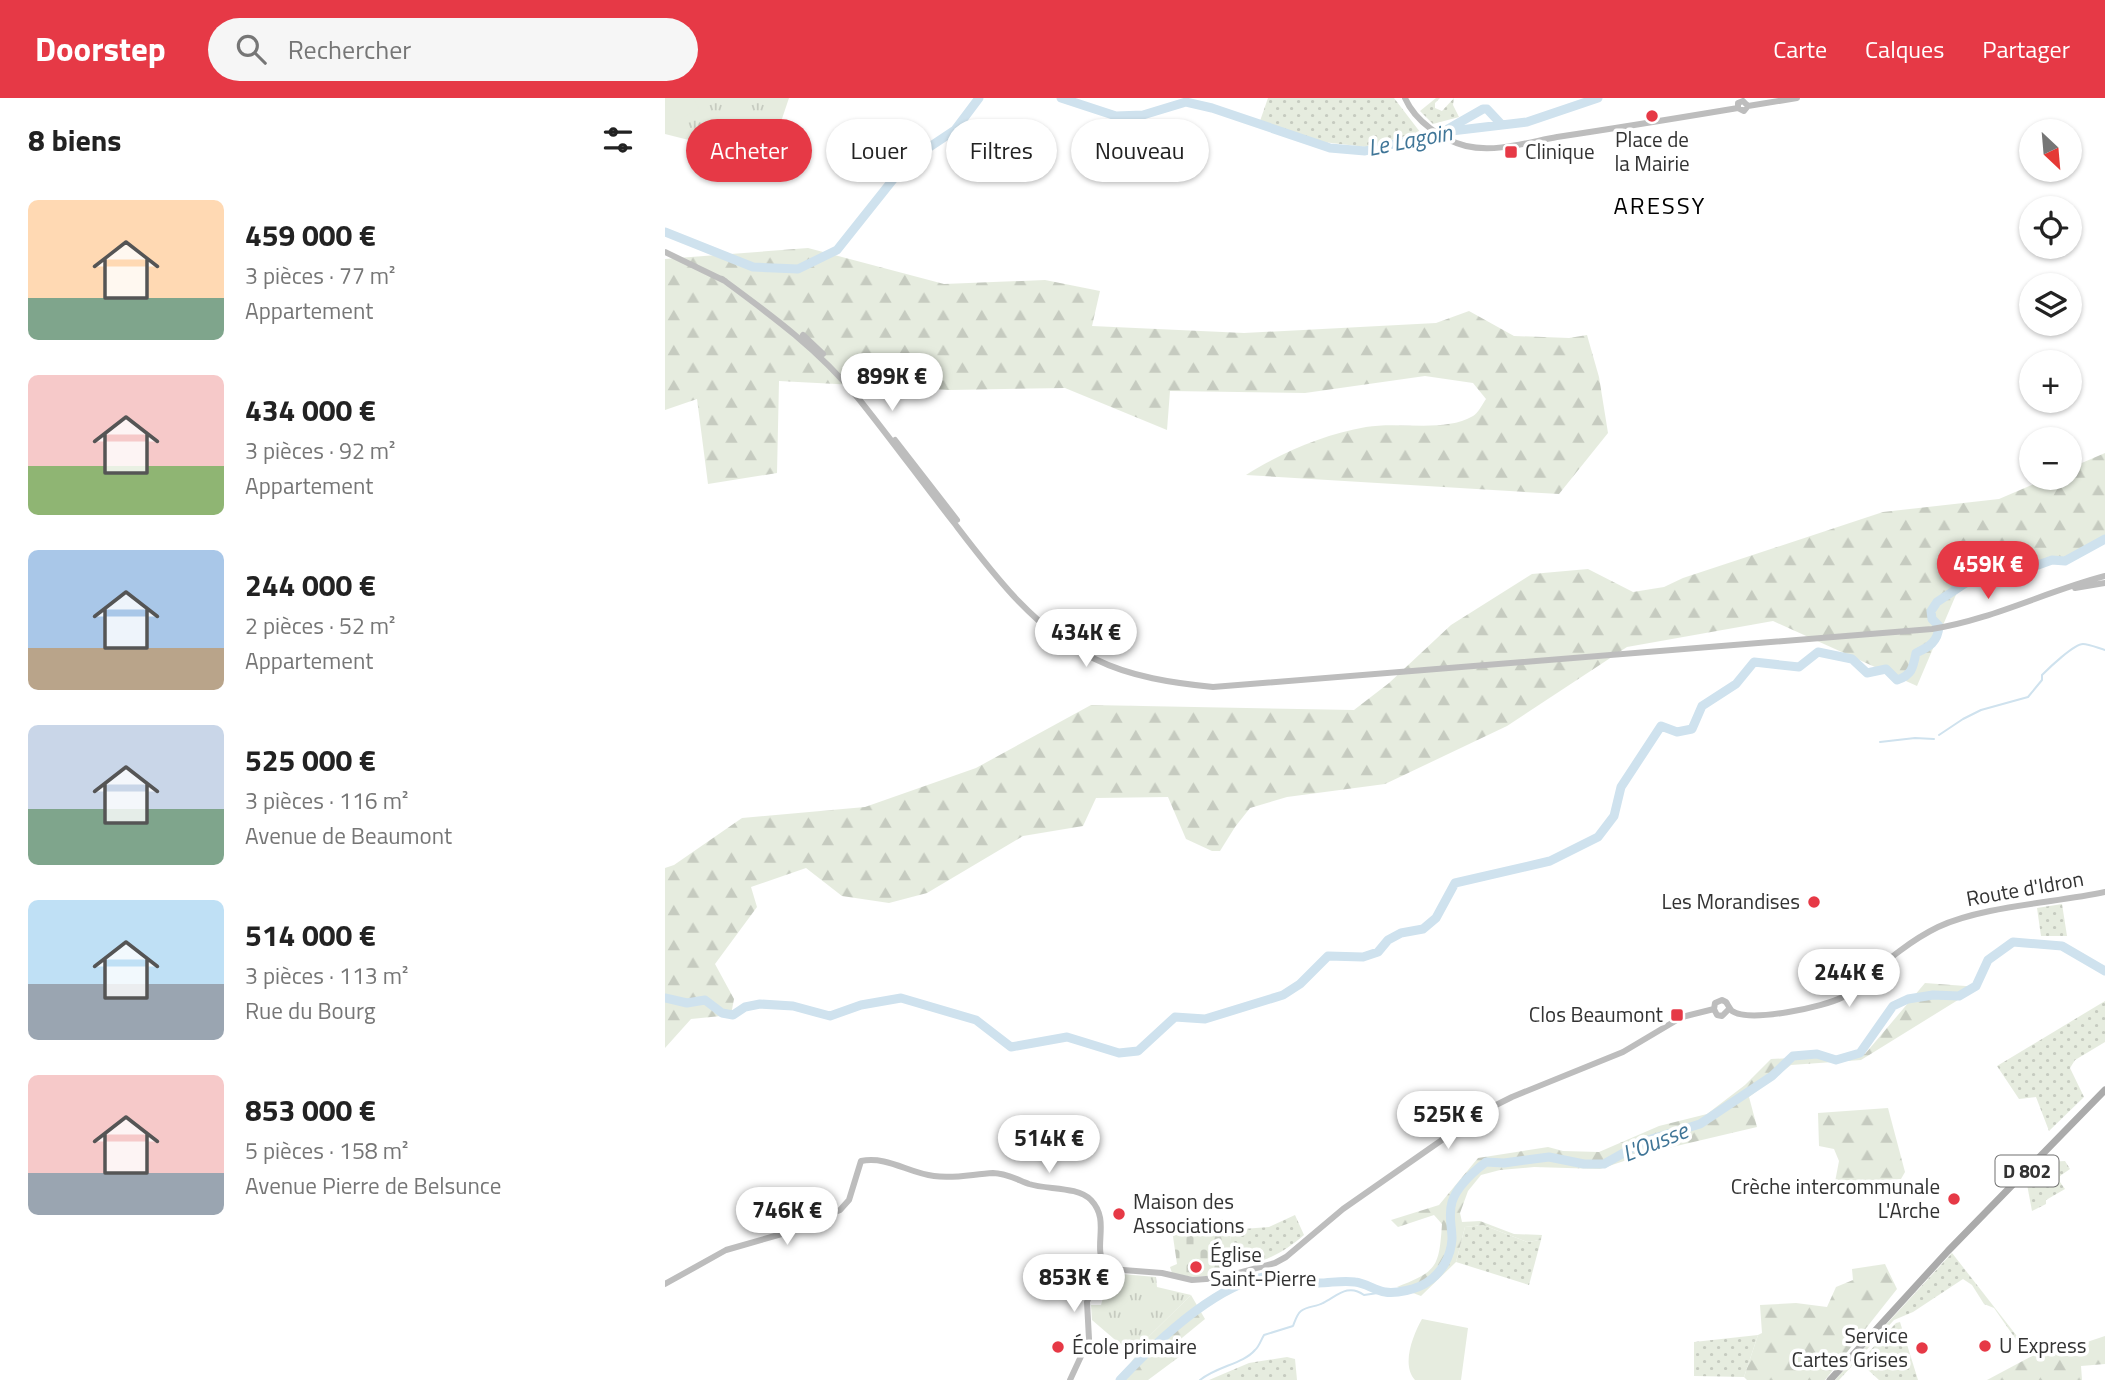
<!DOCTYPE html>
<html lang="fr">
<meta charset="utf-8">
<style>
body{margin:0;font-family:"Titillium Web",sans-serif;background:#f6f6f6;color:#222;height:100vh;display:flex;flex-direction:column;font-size:26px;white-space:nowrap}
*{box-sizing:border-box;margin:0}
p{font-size:23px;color:#767676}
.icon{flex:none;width:38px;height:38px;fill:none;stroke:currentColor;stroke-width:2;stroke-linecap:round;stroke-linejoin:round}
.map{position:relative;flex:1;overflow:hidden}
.details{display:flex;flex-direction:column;background:#fff;width:665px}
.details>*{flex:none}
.guide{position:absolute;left:21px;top:21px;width:665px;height:63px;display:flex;gap:14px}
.needle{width:46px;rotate:154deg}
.tools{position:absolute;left:1354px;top:21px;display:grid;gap:14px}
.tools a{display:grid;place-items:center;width:63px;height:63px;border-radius:50%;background:#fff;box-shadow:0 2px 5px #0004;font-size:35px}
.price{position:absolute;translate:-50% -60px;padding:0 16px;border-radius:24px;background:#fff;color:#222;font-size:23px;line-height:46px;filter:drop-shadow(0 2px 4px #0008)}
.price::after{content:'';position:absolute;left:50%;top:42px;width:21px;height:16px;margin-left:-10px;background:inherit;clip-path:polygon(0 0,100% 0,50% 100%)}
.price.selected{background:#e63946;color:#fff}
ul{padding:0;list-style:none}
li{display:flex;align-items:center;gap:21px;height:175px;padding:0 28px}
li span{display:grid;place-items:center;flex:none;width:196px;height:140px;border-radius:10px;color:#555}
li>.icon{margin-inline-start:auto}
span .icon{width:84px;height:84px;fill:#fffc;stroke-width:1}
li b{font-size:30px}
h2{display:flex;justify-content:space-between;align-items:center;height:84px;padding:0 28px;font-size:30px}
.chip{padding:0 24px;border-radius:32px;background:#fff;box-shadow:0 2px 5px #0004;font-size:24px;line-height:63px}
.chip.selected{background:#e63946;color:#fff}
header{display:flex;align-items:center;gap:42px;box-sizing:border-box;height:98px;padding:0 35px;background:#e63946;color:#fff}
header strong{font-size:33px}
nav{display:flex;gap:38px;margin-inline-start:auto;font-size:24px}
.search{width:490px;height:63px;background:#f6f6f6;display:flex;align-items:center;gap:18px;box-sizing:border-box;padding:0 24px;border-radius:38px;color:#767676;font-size:26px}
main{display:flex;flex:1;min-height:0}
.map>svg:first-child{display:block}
</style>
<header>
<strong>Doorstep</strong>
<div class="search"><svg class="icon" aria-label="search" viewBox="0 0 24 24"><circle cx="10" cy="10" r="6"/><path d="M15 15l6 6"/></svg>Rechercher</div>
<nav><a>Carte</a><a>Calques</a><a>Partager</a></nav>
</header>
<main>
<section class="details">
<h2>8 biens<svg class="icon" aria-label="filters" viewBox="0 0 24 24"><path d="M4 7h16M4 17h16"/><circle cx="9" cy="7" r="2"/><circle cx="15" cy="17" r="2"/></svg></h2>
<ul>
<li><span style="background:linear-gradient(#ffd9b3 70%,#7fa58c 0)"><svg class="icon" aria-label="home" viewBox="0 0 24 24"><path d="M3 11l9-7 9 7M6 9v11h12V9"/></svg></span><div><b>459 000 €</b><p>3 pièces · 77 m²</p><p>Appartement</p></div></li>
<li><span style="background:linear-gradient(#f6c9c9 65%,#8fb573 0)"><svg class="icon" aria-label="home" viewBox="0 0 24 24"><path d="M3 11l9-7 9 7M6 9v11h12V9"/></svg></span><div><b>434 000 €</b><p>3 pièces · 92 m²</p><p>Appartement</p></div></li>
<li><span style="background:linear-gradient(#a9c7e8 70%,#b9a48a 0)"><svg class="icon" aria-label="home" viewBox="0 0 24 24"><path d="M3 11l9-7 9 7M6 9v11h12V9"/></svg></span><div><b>244 000 €</b><p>2 pièces · 52 m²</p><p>Appartement</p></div></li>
<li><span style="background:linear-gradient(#c9d6e8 60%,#7fa58c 0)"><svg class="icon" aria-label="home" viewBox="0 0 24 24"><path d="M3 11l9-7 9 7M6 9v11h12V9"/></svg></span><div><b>525 000 €</b><p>3 pièces · 116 m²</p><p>Avenue de Beaumont</p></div></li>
<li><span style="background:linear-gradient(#bfe0f5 60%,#9aa5b1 0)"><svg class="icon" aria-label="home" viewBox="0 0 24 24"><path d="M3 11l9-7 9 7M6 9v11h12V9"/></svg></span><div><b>514 000 €</b><p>3 pièces · 113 m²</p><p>Rue du Bourg</p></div></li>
<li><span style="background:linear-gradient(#f6c9c9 70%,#9aa5b1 0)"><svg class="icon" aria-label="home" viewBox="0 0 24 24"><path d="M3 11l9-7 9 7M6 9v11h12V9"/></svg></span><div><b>853 000 €</b><p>5 pièces · 158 m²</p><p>Avenue Pierre de Belsunce</p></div></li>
</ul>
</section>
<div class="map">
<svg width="1440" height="1282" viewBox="0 0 1440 1282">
<defs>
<pattern id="grass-dots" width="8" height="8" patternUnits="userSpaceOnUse" patternTransform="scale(1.75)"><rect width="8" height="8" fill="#e6ecdf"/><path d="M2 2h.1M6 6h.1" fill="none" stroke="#c6cbc0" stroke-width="1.8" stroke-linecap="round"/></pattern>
<pattern id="forest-firs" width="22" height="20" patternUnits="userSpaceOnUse" patternTransform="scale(1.75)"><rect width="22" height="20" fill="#e6ecdf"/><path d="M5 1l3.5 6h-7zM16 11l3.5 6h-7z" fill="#c6cbc0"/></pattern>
<pattern id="cemetery-stones" width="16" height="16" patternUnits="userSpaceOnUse" patternTransform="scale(1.75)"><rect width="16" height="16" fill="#e6ecdf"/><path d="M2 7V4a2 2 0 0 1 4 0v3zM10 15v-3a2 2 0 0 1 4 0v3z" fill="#c6cbc0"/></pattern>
<pattern id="park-tufts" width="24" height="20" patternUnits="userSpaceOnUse" patternTransform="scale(1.75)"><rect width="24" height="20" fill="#e6ecdf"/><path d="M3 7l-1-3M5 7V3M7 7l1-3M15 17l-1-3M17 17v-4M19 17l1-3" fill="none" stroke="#c6cbc0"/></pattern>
</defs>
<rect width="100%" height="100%" fill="#fff"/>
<!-- grass -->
<path fill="url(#grass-dots)" d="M603 0H729L755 34 701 49 658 44 595 23Z
M771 0H775L770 5V10L777 13 789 0 788 7 794 19 768 26 755 13Z
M1397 806 1402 838H1376L1372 810Z
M1440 903V944L1410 962 1405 970 1419 999 1384 1033 1371 999 1354 1001 1332 968Z
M1381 1062 1382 1064 1400 1063 1405 1071 1395 1078V1084L1400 1091 1381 1102V1106L1367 1113 1361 1081Z
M630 1117 639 1137C618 1155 597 1167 568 1167L565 1132 604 1129Z
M818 1127 862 1144 876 1142 864 1187 791 1164 800 1129Z
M1287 1155 1362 1251 1359 1253 1329 1210 1319 1206 1307 1187 1298 1181 1248 1214 1229 1222 1174 1282H1170Z
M1235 1224 1253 1282H1214L1202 1271 1206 1267 1201 1257 1231 1225Z
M1093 1237 1079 1279 1029 1278V1244Z
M622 1259 630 1261 632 1282H544L584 1265Z"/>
<!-- forest -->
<path fill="url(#forest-firs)" d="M143 150 279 186 380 182 435 193 427 228 579 235 771 225 804 213 849 238 904 240 922 237 934 279 943 335 894 396 581 377C616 355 659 336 701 329 734 323 779 335 808 318 813 315 817 307 821 301L808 285 760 278 640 295 505 293 502 332 400 290 285 292 114 283 112 375 43 386 32 301 0 312V161Z
M1440 355V445L1378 468 1293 492 1252 588 1108 523 962 549 842 628 720 686 622 699 585 710 570 729 555 753H547L521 741 503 699 431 700 418 728 358 738 262 795 224 805 177 798 141 770 86 789 92 809 50 866 69 901 66 917 26 921 0 950V770L9 767 77 720 200 709 311 670 426 607 689 612 724 585 786 527 867 476 923 471 968 494 999 489 1018 480 1218 414 1334 401 1383 380H1405V370Z
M1260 885 1314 889 1196 962 1126 967 1084 999 1092 1029 986 1054 935 1071 869 1069 835 1072 816 1077 803 1093 795 1115 797 1124 815 1123 849 1136 877 1137 876 1142 862 1144 818 1127 800 1129 791 1164 756 1198 732 1189C772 1173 774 1170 777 1126L769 1117 733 1129 726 1122 774 1107 813 1060 883 1049 898 1053 934 1054 994 1028 1042 1016 1080 987 1106 961 1200 956Z
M1223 1010 1240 1074 1236 1081 1170 1084 1174 1063 1169 1051 1154 1048 1153 1015Z
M1220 1166 1232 1191 1160 1282H1082L1079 1279 1093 1237 1097 1235 1095 1207 1131 1205 1162 1209 1171 1189 1188 1182 1187 1171Z
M526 1197 540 1221 512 1244 516 1250 514 1259 483 1282H452L470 1259 469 1253Z
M1440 1238V1266L1416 1268 1417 1282H1322L1367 1258 1392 1254Z"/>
<!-- cemetery -->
<path fill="url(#cemetery-stones)" d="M564 1121 568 1167 544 1172 543 1178 527 1179 507 1175 505 1169 512 1166 506 1125Z"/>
<!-- park -->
<path fill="url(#park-tufts)" d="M0 0H124L103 62 0 36Z
M445 1175 491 1179 492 1189 526 1197 469 1253 470 1259 427 1222 426 1207H436Z"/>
<!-- pitch -->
<path fill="#e6ecdf" d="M0 0H28L34 10 11 24 0 6Z
M757 1221 803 1230 796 1282H750C736 1267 748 1237 757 1221Z"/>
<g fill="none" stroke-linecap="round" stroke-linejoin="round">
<!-- stream -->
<path stroke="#cfe2ee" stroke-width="2" d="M1274 637 1298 621 1316 612 1363 599 1377 582V577C1384 570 1409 546 1418 546 1424 546 1433 550 1440 552
M1215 644 1250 640 1269 641
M535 1282C552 1268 578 1266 590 1252 594 1249 596 1242 599 1237L628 1228C630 1223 632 1216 636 1213 642 1208 651 1209 658 1205 672 1198 683 1185 699 1197L720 1194"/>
<!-- river -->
<path stroke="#cfe2ee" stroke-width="9" d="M396 0 451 18 478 17 521 4 547 10 665 50 700 53 778 34 862 24 933 0
M783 31 818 11H822L837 27
M0 134 88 169 133 171 172 152 242 64 290 32 314 0
M0 900 22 905 40 902 57 915 68 917 80 909 95 906 128 908 165 918 196 907 236 900 311 922 346 949 402 939 454 955 473 953 510 919 540 921 618 897 635 886 663 858 698 859 713 854 723 842 736 835 758 831 771 820 790 785 885 763 933 739 949 718 956 689 996 628 1012 634 1027 631 1037 608 1071 586 1089 564 1134 569 1153 554 1187 561 1202 575 1221 571 1232 582C1247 577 1248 570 1251 555 1264 549 1273 544 1274 528L1267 521 1266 513 1272 504 1308 480 1340 479 1387 462 1400 463 1440 441
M455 1282C490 1245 553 1183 606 1178 621 1177 637 1185 653 1185 666 1185 677 1182 690 1184 701 1185 710 1193 720 1194 731 1196 752 1191 761 1185 776 1176 786 1159 787 1141 787 1128 783 1117 787 1104 792 1088 808 1074 821 1064L839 1065 884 1059 919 1066H939L980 1043 1035 1026 1107 978 1128 958 1152 956 1171 962 1195 955 1228 908 1243 901 1268 897 1294 898 1311 888 1323 862 1348 844 1397 848 1440 873"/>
<!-- secondary -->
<path stroke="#bdbdbd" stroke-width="6" d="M740 0C750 23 777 42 801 48 830 55 864 44 892 39 952 30 1013 20 1073 10L1079 13 1083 8 1132 0
M1073 10V5L1078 3 1083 8
M0 154 60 183
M57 181C106 217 154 252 193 300 226 341 257 384 290 426 329 477 370 532 430 561 466 579 508 585 548 589L1267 531C1326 522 1382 493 1440 478
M138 237 158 256
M230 342 292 422
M1410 490 1440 485
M1049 911 1050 905 1057 902 1061 904C1063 907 1065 911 1067 913 1085 925 1159 909 1178 899 1208 875 1238 846 1273 829 1318 808 1389 805 1440 794
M1049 911 1052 917 1057 918 1064 911
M440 1168 445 1171 497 1175 527 1182 555 1180 610 1165 621 1159 678 1111 817 1014 847 999 958 954 1017 919 1049 911
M0 1186 61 1152 120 1135 175 1112 184 1102 196 1063C223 1058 243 1075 269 1078 289 1081 308 1076 328 1075 341 1075 353 1082 364 1086 383 1092 412 1088 426 1102 446 1123 427 1148 440 1168
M405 1282 424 1241 422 1204 433 1175 440 1168"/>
<!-- primary -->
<path stroke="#ababab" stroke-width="7" d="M1165 1282 1283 1153 1440 992"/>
</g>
<!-- markers -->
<g fill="#e63946" stroke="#fff" stroke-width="2.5">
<circle cx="987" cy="18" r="7"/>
<rect x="839" y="47" width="14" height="14" rx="3.5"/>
<circle cx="1149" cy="804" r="7"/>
<rect x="1005" y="910" width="14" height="14" rx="3.5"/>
<circle cx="1289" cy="1101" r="7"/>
<circle cx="454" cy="1116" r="7"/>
<circle cx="531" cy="1169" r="7"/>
<circle cx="1320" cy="1248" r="7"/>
<circle cx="393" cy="1249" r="7"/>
<circle cx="1257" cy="1250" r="7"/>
</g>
<g text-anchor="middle" stroke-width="7" stroke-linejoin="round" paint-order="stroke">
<!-- shield labels -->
<rect fill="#fff" stroke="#707070" stroke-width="2" x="1330.5" y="1057.5" width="63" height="31" rx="5"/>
<g font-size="19" font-weight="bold" fill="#333">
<text x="1362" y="1080">D 802</text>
</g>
<!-- poi labels -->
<g font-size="21" fill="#333" stroke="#fff" text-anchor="start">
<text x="987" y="49" text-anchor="middle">Place de<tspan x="987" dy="24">la Mairie</tspan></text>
<text x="860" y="61">Clinique</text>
<text x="1135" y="811" text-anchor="end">Les Morandises</text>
<text x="998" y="924" text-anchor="end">Clos Beaumont</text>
<text x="1275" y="1096" text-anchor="end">Crèche intercommunale<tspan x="1275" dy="24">L'Arche</tspan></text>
<text x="468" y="1111">Maison des<tspan x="468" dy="24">Associations</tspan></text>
<text x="545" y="1164">Église<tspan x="545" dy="24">Saint-Pierre</tspan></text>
<text x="1243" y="1245" text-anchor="end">Service<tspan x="1243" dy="24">Cartes Grises</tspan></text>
<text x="1334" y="1255">U Express</text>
<text x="407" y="1256">École primaire</text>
</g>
<!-- street labels -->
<g font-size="21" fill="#333" stroke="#fff">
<text transform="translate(1360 791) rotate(-10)" y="7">Route d'Idron</text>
</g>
<!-- water labels -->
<g font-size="23" font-style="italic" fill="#3f7597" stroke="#fff">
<text transform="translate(745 42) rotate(-11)" y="8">Le Lagoin</text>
<text transform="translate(990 1044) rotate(-22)" y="8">L'Ousse</text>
</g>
<!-- quarter labels -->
<g font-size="24" letter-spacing="2" fill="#000" stroke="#fff">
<text x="995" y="116">ARESSY</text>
</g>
</g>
</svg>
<div class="tools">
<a><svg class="needle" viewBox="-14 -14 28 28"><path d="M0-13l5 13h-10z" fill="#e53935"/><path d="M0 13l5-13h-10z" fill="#767676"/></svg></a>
<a><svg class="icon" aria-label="locate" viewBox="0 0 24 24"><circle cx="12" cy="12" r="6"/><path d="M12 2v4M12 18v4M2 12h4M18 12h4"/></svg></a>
<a><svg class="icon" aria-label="layers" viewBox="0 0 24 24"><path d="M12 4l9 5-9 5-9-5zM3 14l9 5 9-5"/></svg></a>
<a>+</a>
<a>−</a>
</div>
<b class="price" style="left:227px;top:315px">899K €</b>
<b class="price selected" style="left:1323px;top:503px">459K €</b>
<b class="price" style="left:421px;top:571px">434K €</b>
<b class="price" style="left:1184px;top:911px">244K €</b>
<b class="price" style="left:783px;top:1053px">525K €</b>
<b class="price" style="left:384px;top:1077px">514K €</b>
<b class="price" style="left:122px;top:1149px">746K €</b>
<b class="price" style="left:409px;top:1216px">853K €</b>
<div class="guide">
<a class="chip selected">Acheter</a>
<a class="chip">Louer</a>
<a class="chip">Filtres</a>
<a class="chip">Nouveau</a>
</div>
</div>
</main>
